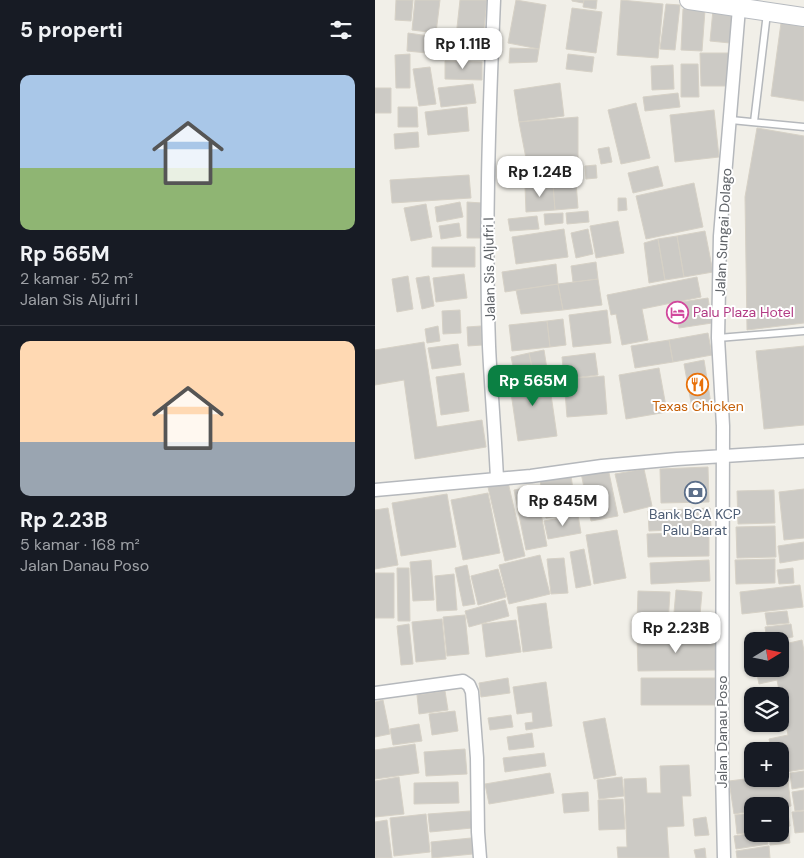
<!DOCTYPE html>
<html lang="id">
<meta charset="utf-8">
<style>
body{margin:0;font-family:"DM Sans",sans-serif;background:#20242c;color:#f1f3f6;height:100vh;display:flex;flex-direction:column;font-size:19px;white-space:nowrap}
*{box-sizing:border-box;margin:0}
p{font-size:16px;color:#9ea1a6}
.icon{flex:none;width:28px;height:28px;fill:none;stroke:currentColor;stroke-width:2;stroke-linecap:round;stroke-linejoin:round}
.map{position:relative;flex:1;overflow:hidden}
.panel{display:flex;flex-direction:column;background:#171b24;width:375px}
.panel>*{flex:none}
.needle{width:32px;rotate:80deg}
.controls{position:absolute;left:369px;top:632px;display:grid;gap:10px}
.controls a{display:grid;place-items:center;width:45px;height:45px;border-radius:10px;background:#171b24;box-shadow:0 1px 4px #0004;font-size:25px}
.price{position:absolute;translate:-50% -42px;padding:0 11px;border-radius:10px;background:#fff;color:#222;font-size:16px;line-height:32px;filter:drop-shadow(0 1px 2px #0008)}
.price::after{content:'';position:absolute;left:50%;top:30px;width:15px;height:11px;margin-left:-8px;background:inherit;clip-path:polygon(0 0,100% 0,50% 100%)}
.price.active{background:#0b8043;color:#fff}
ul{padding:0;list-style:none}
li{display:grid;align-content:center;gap:10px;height:265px;padding:0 20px}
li+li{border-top:1px solid #363941}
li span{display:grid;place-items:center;height:155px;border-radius:10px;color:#555}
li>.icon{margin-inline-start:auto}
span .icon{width:90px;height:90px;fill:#fffc;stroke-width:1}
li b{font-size:21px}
h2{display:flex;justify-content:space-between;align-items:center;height:60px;padding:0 20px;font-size:21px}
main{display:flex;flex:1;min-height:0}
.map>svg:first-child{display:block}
</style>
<main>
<section class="panel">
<h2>5 properti<svg class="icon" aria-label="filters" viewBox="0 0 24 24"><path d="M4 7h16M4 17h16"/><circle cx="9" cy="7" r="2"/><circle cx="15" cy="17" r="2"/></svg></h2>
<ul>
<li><span style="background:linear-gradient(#a9c7e8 60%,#8fb573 0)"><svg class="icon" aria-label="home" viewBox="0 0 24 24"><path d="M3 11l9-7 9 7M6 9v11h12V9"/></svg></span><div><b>Rp 565M</b><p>2 kamar · 52 m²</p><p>Jalan Sis Aljufri I</p></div></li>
<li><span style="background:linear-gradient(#ffd9b3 65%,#9aa5b1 0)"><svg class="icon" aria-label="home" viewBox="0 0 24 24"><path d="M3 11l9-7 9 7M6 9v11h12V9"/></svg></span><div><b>Rp 2.23B</b><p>5 kamar · 168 m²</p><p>Jalan Danau Poso</p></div></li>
</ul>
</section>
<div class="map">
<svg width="429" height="858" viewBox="0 0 429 858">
<rect width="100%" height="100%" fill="#f1efe8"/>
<!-- building -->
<path fill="#cccac5" stroke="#d6d1c6" d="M21 0H38L36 21 20 20Z
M40 0H65L61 33 37 30Z
M85 0H112L106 58 79 55Z
M141 0 171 5 164 49 133 43Z
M197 0H209L208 3 197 1Z
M209 0H222L221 9 208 7Z
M246 0 288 4 283 58 242 55Z
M291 4 305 5 300 50 285 49Z
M197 8 227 12 221 53 191 49Z
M308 9 330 10 327 51 306 50Z
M338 10 358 12 355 43 335 41Z
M406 23 429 27V101L396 96Z
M33 33 54 36 52 53 32 51Z
M135 48 164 49 162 62 134 63Z
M325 53H354V86H326Z
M35 54V88H21L20 55Z
M193 54 219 57 217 72 191 69Z
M70 61 107 62V80L70 79Z
M306 64H323L324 97H306Z
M298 65 299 89 277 90 276 66Z
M55 67 61 104 44 106 38 69Z
M185 83 189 116 144 122 139 90Z
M98 84 101 103 66 107 63 88Z
M0 88H16V113H0Z
M303 93 305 107 270 111 268 97Z
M261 103 275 158 246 164 233 110Z
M23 107H42L43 127H23Z
M92 107 94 131 53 135 50 112Z
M339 110 344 157 300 162 295 115Z
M203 117V176L155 179 144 122Z
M382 128 429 136V323L372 330 370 197Z
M43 132 44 147 20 149 19 134Z
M234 147 237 162 226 164 223 149Z
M221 165 222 178 211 179 210 166Z
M283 166 288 186 258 193 253 173Z
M94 175 96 198 17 203 15 180Z
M201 182 203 208 180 210 178 184Z
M319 183 328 227 271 239 261 196Z
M178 184 180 210 151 212 150 186Z
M243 198H251L252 210 243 211Z
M85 202 88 217 62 222 60 207Z
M92 202 107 203V238H92Z
M51 204 57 237 36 241 29 208Z
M213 211 214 222 192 224 191 213Z
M188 213V223L170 225 169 214Z
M162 216 164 229 135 231 133 219Z
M243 221 249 253 221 258 215 226Z
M84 223 86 236 66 239 64 226Z
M189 229 193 257 141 264 137 237Z
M213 229 218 254 201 258 196 233Z
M330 231 338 272 309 277 302 236Z
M302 236 309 277 290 280 283 239Z
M283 239 290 280 274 283 269 243Z
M57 247H100V267H57Z
M221 262 223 279 198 282 196 266Z
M181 264 183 284 130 292 127 272Z
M89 274 92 298 61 302 58 278Z
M33 276 38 309 22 312 17 279Z
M54 276 59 306 47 309 41 278Z
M322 277 326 297 267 309 273 340 247 345 241 314 236 315 232 295Z
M223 279 227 305 188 310 183 284Z
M183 284 188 310 146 314 141 290Z
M333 298 337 323 304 328 300 303Z
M85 310 86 333 68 334 67 311Z
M232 310 236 343 198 347 194 315Z
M188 319 191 345 175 347 172 321Z
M172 321 175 347 137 351 134 325Z
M63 326 65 341 52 343 50 329Z
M106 326 107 345 93 346 92 327Z
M333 333 337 355 298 362 294 340Z
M294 340 298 362 260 368 256 346Z
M49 342 62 427 107 420 111 447 40 459 29 380 0 385V350Z
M83 344 86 365 57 369 53 348Z
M429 346V425L389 429 381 351Z
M169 350 172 369 158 372 154 353Z
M154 353 158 372 140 375 136 357Z
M220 353 223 375 189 379 187 357Z
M329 360 336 404 317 408 309 364Z
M284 368 292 412 251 419 244 375Z
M89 373 94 411 66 415 61 377Z
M173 374 182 436 143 441 134 379Z
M229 376 232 414 192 417 189 379Z
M333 467 334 502 286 503 285 469Z
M233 468 243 516 216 521 206 473Z
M269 469 277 506 249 513 240 474Z
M196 475 201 513 171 518 165 480Z
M133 482 150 556 130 561 113 487Z
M161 486 172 546 151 550 139 490Z
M429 489V538L409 540 404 492Z
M399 490 400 523 363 524 362 491Z
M113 493 125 553 88 560 76 500Z
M72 494 81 547 26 556 17 503Z
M13 508 23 565 0 569V510Z
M335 508 336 528 274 531 273 511Z
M203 515 206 533 173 539 169 521Z
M400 526 401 557 362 558 361 527Z
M242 530 251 578 219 584 211 535Z
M334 532V556L273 557 272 534Z
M429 542V559L405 563 403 546Z
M209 549 216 585 201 588 195 552Z
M165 555 175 594 134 604 124 565Z
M189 558 193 593 176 594 172 559Z
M400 559V583L361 584 360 560Z
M56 560 59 600 38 601 35 562Z
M334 560 335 581 276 584 275 563Z
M92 565 100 604 88 606 80 568Z
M22 568H34L35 621H23Z
M418 568 419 583 404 584 402 570Z
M123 569 131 597 103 605 96 576Z
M0 573H19V618H0Z
M79 574 82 610 62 611 60 576Z
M425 585 428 607 367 614 365 592Z
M301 590 327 592 324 626 298 624Z
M263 591 295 592 293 624 262 623Z
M130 600 134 616 94 627 90 611Z
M171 603 177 648 148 652 142 607Z
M412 611 414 623 392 625 390 613Z
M90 615 94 654 72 656 68 617Z
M67 619 71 659 41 662 37 622Z
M141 620 146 652 111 657 107 624Z
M34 624 38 664 26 665 22 626Z
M416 624 418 637 392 640 390 627Z
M340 636 341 670 263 671 262 637Z
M427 640 429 651V769L405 773V751H397L394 739 413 735 402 680 384 684 381 669H405V645Z
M133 678 135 693 106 697 104 683Z
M266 678H340V705H266Z
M171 682 177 726 151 730 150 723 158 722 157 712 142 714 138 687Z
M70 691 73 710 44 714 42 695Z
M8 700 15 734 0 737V702Z
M80 711 83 731 57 735 54 714Z
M136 715 138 727 115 730 113 718Z
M230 718 241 775 219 779 208 722Z
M44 724 47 741 18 745 15 729Z
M157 733 159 747 134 750 132 737Z
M40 744 44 773 0 779V750Z
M90 749 92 774 51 776 49 752Z
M169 753 171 766 130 772 128 758Z
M314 765 316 796H307L309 826 292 827 294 858H243L242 847H252L249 779 271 778 272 793H286L285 766Z
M429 771V787L417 789 415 773Z
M175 773 179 793 114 804 110 784Z
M412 773 416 806 405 808V806H378V811L359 814 354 781 378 778 405 779V774Z
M24 777 29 814 0 817V781Z
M247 777 249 796 224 799 222 780Z
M83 782 84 803 39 804V783Z
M429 790V810L420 811 417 792Z
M213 792 214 811 189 813 187 794Z
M248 799 250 829 224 830 223 800Z
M412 808 415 826 405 828V809Z
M95 811 97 828 55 832 53 814Z
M429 811V832L420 833 417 812Z
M378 813V832L362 834 360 815Z
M51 814 55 852 19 856 15 818Z
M331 817 334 835 320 836 318 819Z
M12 820 17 858H0V822Z
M413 829 415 843 395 845 394 834H405V830Z
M378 833 392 834 393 844 361 849 359 836Z
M96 838 98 854 57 858 56 842Z
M394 846 395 858H362L361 851Z
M330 848 331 858H321L319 850Z"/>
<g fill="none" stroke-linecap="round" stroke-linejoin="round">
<defs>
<path id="lane" d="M356 120 429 127
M379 122 392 13
M343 338 429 331"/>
<path id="street" d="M119 0C114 115 110 231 114 346 116 390 120 434 122 479
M0 490 156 476 227 466 302 459 429 451
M0 693 88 681 94 685 97 692 102 758 103 832 105 858
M349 858 347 770 348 426 343 338 345 236 364 8"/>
<path id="secondary" d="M314 0 429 17"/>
</defs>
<!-- lane casing -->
<use href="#lane" stroke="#b5b8bc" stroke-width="9"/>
<!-- street casing -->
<use href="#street" stroke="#b5b8bc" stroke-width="15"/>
<!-- secondary casing -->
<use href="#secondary" stroke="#b6babf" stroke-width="20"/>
<!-- lane -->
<use href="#lane" stroke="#fff" stroke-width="6"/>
<!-- street -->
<use href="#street" stroke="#fff" stroke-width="12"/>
<!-- secondary -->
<use href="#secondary" stroke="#fff" stroke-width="18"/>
</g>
<!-- icons -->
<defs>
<symbol id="hotel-ring" viewBox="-11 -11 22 22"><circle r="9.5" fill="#fff" stroke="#d1479c" stroke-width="1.5"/><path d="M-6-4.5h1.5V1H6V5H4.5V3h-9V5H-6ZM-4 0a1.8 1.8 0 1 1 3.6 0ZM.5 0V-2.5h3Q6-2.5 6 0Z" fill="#d1479c"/></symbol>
<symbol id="restaurant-ring" viewBox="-11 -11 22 22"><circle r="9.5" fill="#fff" stroke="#e8710a" stroke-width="1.5"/><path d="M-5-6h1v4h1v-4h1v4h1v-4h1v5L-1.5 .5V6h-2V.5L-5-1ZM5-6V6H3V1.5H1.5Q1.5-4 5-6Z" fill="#e8710a"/></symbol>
<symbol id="bank-ring" viewBox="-11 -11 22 22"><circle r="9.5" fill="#fff" stroke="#5c6f8a" stroke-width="1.5"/><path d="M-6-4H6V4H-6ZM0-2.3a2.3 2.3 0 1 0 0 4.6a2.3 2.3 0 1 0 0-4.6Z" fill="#5c6f8a"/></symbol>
</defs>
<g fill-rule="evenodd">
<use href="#hotel-ring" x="290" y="300" width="25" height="25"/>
<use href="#restaurant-ring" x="310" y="372" width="25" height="25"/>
<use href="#bank-ring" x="308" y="480" width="25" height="25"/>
</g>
<g text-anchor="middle" stroke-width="4" stroke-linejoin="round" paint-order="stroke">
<!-- street labels -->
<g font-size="14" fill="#5f6368" stroke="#fff">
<text transform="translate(348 232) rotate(-87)" y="5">Jalan Sungai Dolago</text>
<text transform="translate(114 269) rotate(-91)" y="5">Jalan Sis Aljufri I</text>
<text transform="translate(347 732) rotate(-90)" y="5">Jalan Danau Poso</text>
</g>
<!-- hotel labels -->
<g font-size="14" fill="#b23c85" stroke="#fff" text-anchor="start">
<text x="318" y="317">Palu Plaza Hotel</text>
</g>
<!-- food labels -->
<g font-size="14" fill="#c56008" stroke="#fff">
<text x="323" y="411">Texas Chicken</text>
</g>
<!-- service labels -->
<g font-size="14" fill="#4e5e75" stroke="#fff">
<text x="320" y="519">Bank BCA KCP<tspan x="320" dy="16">Palu Barat</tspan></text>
</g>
</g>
</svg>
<div class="controls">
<a><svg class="needle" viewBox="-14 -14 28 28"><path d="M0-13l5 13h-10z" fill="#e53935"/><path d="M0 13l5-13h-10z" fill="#9ea1a6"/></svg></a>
<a><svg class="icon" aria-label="layers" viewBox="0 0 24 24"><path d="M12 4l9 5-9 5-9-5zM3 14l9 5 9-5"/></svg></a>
<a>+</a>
<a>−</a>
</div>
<b class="price" style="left:88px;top:70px">Rp 1.11B</b>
<b class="price" style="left:165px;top:198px">Rp 1.24B</b>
<b class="price active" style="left:158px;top:407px">Rp 565M</b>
<b class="price" style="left:188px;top:527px">Rp 845M</b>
<b class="price" style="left:301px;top:654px">Rp 2.23B</b>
</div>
</main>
